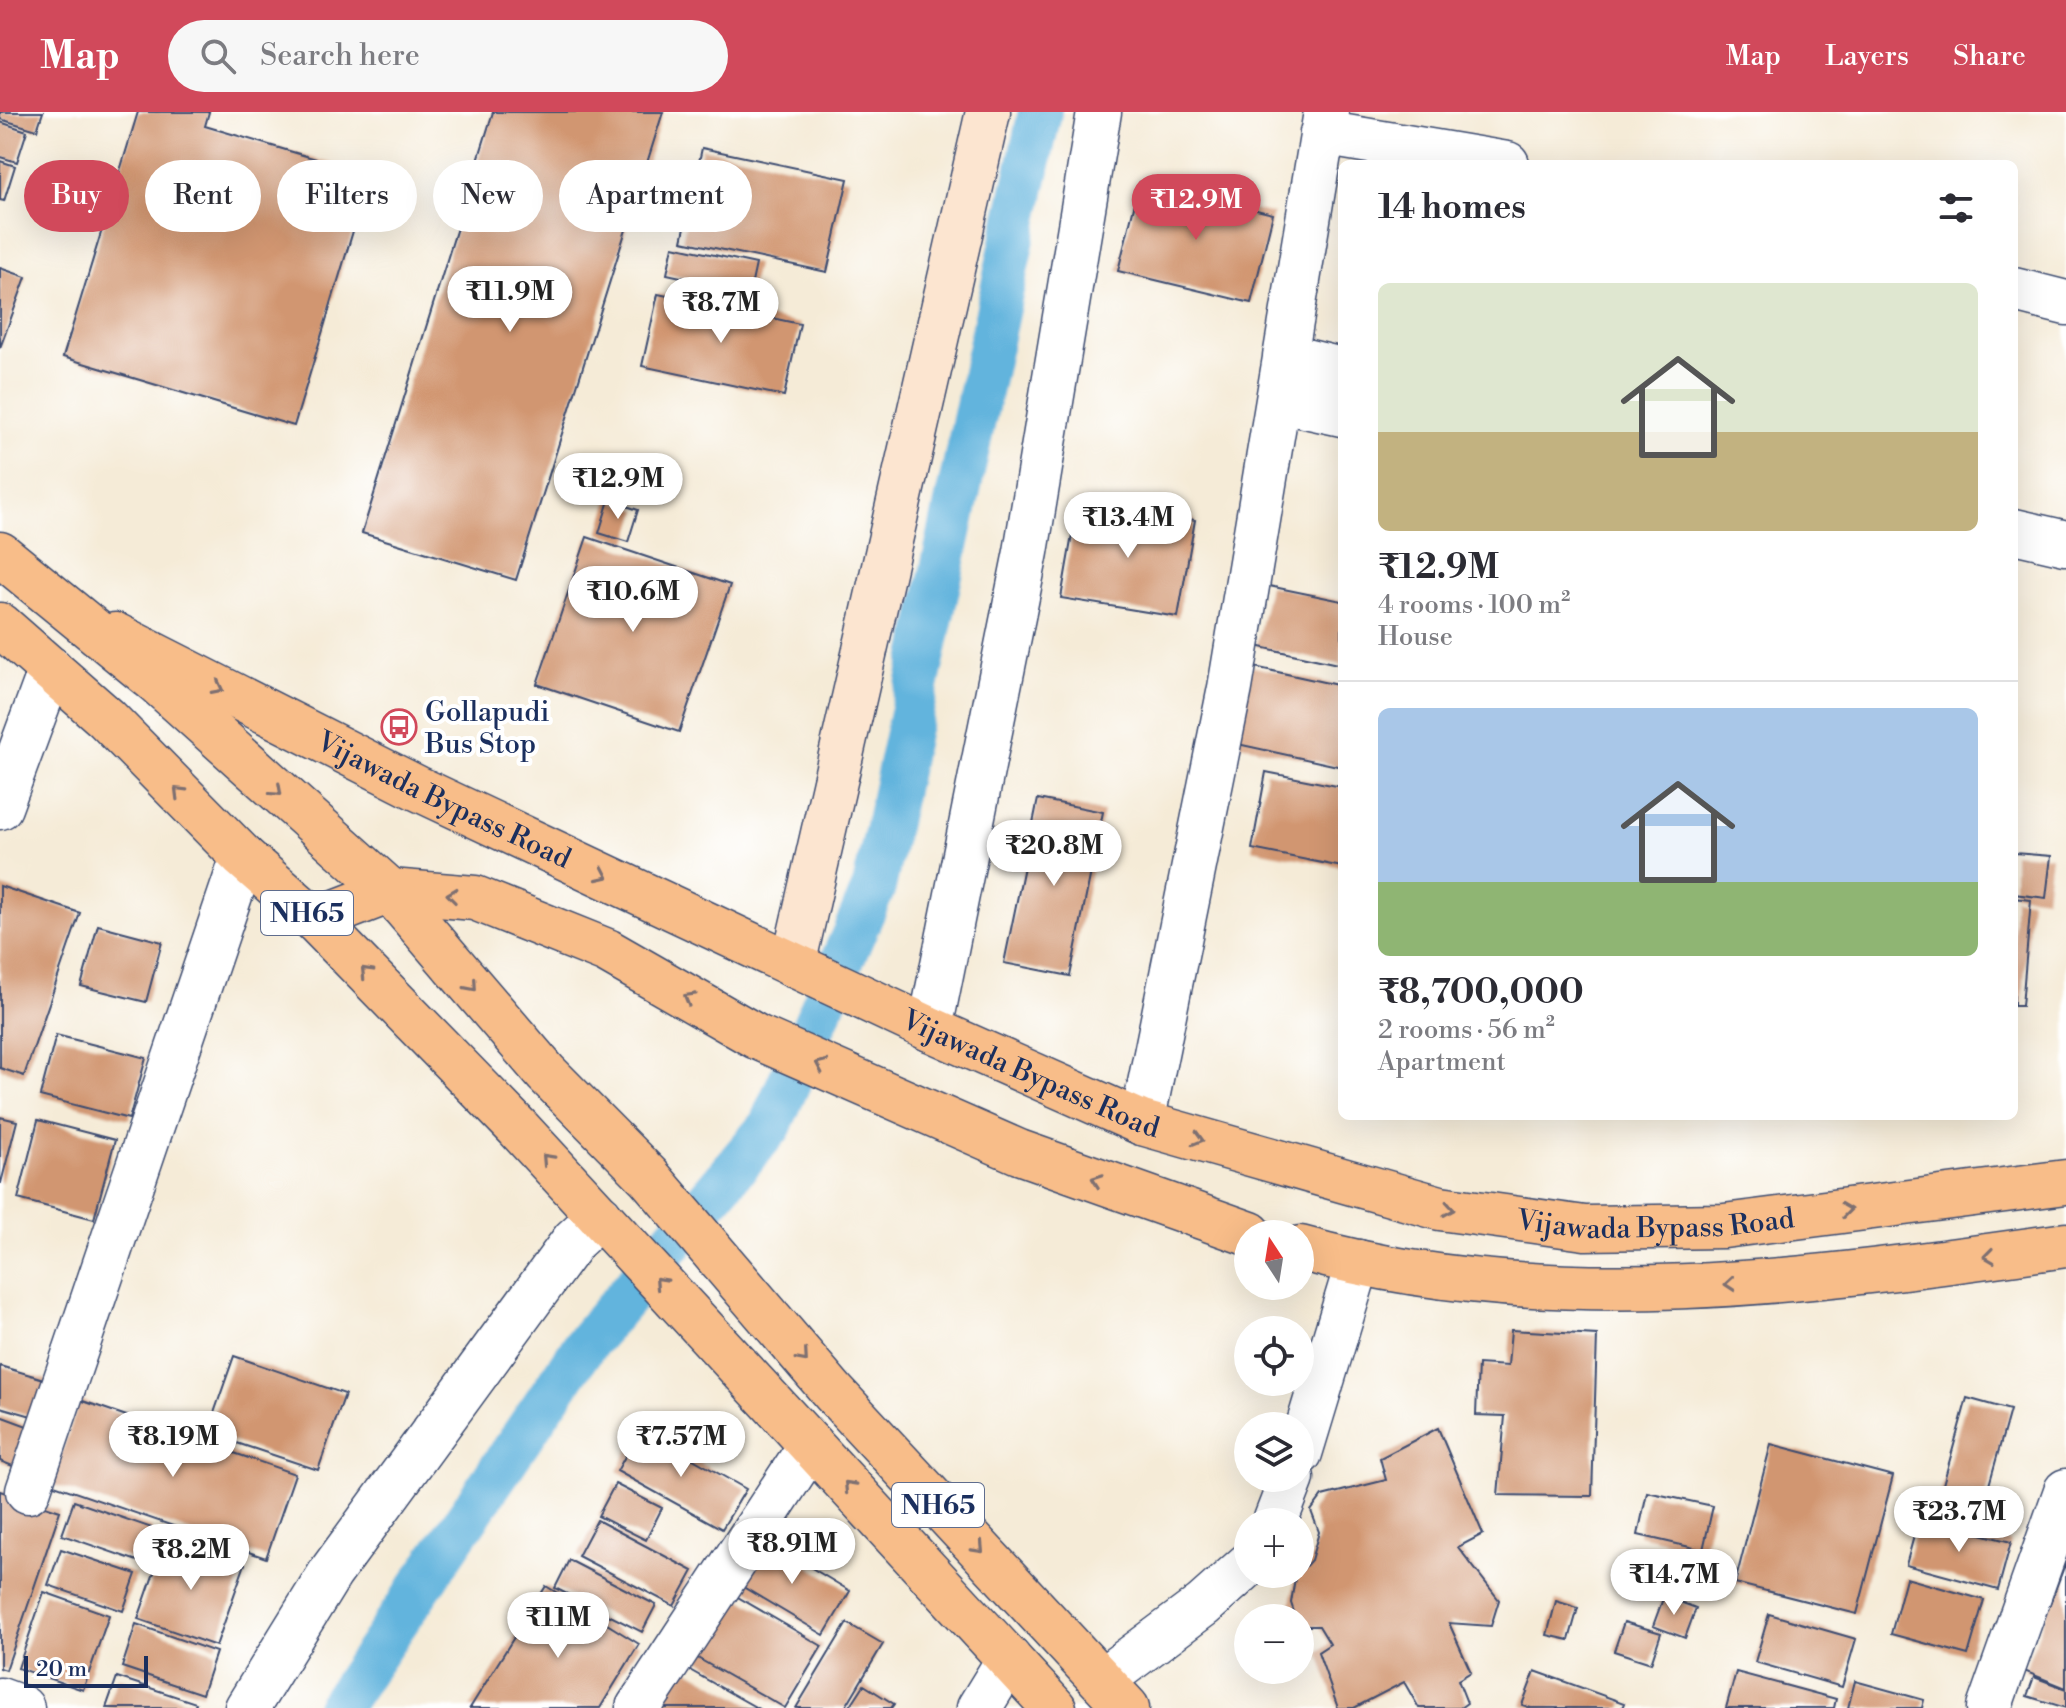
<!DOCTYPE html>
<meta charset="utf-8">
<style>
body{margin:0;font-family:"Libre Bodoni",serif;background:#f7f7f7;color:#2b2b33;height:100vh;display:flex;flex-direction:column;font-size:30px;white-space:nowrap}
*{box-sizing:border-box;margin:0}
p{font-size:26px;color:#7c7c81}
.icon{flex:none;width:44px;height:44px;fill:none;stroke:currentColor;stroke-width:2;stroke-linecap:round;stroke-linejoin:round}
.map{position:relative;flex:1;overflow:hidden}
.side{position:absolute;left:1338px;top:48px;width:680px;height:960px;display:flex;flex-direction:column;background:#fff;border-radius:12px;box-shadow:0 8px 32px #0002}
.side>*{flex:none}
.hud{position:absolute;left:24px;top:48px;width:760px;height:72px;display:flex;gap:16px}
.needle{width:52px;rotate:348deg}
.fabs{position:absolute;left:1234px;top:1108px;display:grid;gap:16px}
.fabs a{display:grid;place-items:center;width:80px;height:80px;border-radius:50%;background:#fff;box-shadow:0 8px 32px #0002;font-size:40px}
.scale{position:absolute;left:24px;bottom:20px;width:124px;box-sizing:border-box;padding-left:8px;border:4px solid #1b2f5e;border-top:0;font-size:22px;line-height:28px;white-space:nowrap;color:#1b2f5e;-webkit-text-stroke:6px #fff;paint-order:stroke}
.price{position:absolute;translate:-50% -68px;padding:0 18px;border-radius:28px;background:#fff;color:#222;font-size:26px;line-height:52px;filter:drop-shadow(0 2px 4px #0008)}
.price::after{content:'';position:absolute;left:50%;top:48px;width:24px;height:18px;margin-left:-12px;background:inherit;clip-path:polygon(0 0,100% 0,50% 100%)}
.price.current{background:#d1495b;color:#fff}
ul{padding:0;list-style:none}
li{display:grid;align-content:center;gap:16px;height:424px;padding:0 40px}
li+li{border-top:2px solid #e1e1e2}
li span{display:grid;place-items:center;height:248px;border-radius:12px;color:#555}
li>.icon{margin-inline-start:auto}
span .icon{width:144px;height:144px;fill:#fffc;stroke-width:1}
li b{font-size:34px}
h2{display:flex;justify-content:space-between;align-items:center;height:96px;padding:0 40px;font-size:34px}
.tag{padding:0 28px;border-radius:36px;background:#fff;box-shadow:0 8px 32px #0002;font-size:28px;line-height:72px}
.tag.current{background:#d1495b;color:#fff}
header{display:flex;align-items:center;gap:48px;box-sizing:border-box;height:112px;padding:0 40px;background:#d1495b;color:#fff}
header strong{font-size:38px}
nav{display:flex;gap:44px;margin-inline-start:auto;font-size:28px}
.search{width:560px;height:72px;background:#f7f7f7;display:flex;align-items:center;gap:20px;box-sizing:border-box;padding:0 28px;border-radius:44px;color:#7c7c81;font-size:30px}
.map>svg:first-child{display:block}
</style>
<header>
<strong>Map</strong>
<div class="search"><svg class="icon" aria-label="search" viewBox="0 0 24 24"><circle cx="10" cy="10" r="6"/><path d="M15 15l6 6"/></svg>Search here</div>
<nav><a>Map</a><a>Layers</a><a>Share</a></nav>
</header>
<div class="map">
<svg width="2066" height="1596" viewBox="0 0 2066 1596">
<rect width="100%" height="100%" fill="#fff"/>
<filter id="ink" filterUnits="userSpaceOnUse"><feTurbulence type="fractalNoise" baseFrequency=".0125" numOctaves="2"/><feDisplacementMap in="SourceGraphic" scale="16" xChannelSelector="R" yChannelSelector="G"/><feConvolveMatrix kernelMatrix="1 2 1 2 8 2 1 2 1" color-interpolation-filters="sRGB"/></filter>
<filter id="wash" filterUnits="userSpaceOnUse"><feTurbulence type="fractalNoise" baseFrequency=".006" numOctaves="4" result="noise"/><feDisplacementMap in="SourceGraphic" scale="32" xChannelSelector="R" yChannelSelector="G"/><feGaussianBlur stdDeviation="1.8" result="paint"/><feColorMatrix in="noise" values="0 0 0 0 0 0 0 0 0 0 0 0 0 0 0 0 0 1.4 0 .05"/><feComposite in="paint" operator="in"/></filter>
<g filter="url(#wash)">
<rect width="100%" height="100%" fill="#f5ebd7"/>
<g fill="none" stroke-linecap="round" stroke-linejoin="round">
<!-- canal -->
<path stroke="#62b4dd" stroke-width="44" d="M338 1596 583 1235 770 1014 874 775 1040 0"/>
</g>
<g id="blocks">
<!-- building -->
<path fill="#d19671" d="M0 0H43L37 18 0 7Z
M138 0H209L205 14 370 63 294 314 63 245Z
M493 0H663L516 468 362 421Z
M0 10 27 19 17 50 0 45Z
M702 36 848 67 827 160 682 129Z
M0 49 15 54 4 89 0 88Z
M1140 70 1273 102 1251 191 1118 159Z
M673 134 756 152 750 180 667 162Z
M0 156 26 165 0 236Z
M658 182 800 212 784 284 642 254Z
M609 388 638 398 628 430 599 421Z
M1078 389 1125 397 1123 410 1140 412 1142 399 1195 408 1178 505 1061 486Z
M587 425 730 473 679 620 537 572Z
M1269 474 1342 489V553L1256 534Z
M1250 554 1342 574V655L1233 631Z
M1266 660 1342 675V755L1252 737Z
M1038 687 1103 700 1070 864 1004 851Z
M2014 741 2051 744 2046 786 2014 782Z
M0 774 80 801 24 964 0 956Z
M2014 786 2031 788 2022 894H2014Z
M98 813 162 830 146 890 81 874Z
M56 923 146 946 129 1007 40 984Z
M0 1005 17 1009 1 1071H0Z
M38 1008 115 1028 94 1107 18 1087Z
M1511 1218 1597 1223 1592 1384 1498 1383 1505 1304 1476 1303 1478 1252 1508 1254Z
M234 1244 345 1282 318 1358 207 1321Z
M0 1254 54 1270 42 1307 0 1295Z
M1967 1286 2010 1298 1977 1416 1934 1405Z
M80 1288 295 1362 266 1446 51 1372Z
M0 1304 38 1318 23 1358 0 1349Z
M1438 1316 1483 1422 1458 1435 1499 1488 1491 1514 1449 1511 1471 1560 1458 1568 1467 1591 1460 1596H1419L1404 1570 1354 1596H1338L1318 1540 1330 1532 1319 1514H1300V1506H1296L1291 1491 1295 1466 1311 1448 1319 1420 1311 1399 1322 1384 1386 1368 1380 1346Z
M640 1317 746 1377 722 1417 617 1359Z
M1771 1332 1893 1364 1857 1502 1735 1471Z
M615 1372 662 1396 646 1428 598 1404Z
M0 1379 60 1399 6 1558 0 1556Z
M1647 1380 1713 1394 1703 1438 1638 1423Z
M74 1389 152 1416 140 1450 62 1423Z
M1919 1406 2011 1430 1998 1478 1906 1453Z
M597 1408 693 1459 674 1494 578 1444Z
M760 1425 850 1479 824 1523 733 1469Z
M166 1426 245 1452 216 1534 138 1507Z
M61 1437 136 1462 123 1499 48 1473Z
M1662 1442 1711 1456 1702 1486 1653 1472Z
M569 1448 656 1493 642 1520 555 1476Z
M2066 1450V1576L2024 1559Z
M1906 1466 1984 1488 1968 1543 1891 1522Z
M546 1474 639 1532 600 1596H470Z
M724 1477 822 1534 785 1596 687 1540Z
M44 1480 109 1503 83 1578 18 1556Z
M1664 1484 1696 1496 1685 1526 1653 1514Z
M1556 1489 1578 1496 1569 1528 1547 1523Z
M1769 1502 1856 1527 1842 1575 1755 1550Z
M1624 1510 1661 1521 1651 1551 1614 1539Z
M847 1511 883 1532 845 1596H796Z
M136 1512 216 1540 202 1582 122 1555Z
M679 1552 757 1596H654Z
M1535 1559 1624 1591 1622 1596H1531L1522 1593Z
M1736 1560 1836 1587 1834 1596H1726Z
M117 1565 196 1591 194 1596H106Z
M2034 1565 2066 1577V1596L2027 1584Z
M1855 1569 1924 1588 1922 1596H1848Z
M864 1573 894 1592 891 1596H849Z"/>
</g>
</g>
<g filter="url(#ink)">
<use href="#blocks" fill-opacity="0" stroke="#3c4b70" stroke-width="2"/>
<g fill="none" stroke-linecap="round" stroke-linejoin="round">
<defs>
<path id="street" d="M1322 21 1507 52
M2014 178 2066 191
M1285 244 1342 258
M1278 288 1342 302
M2014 419 2066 431
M0 695 51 557
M930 917 1026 440 1099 0
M1142 1011 1230 576 1326 0
M1300 1341 1358 1150
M28 1379 243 745
M1275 1410 1292 1366
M1102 1568 1203 1493 1248 1453
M0 1588 22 1596
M247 1596 331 1460 574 1128 600 1104
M638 1596 811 1333
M979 1596 1009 1547
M1989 1596 2066 1379"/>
<path id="secondary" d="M793 853 988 0"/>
<g id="primary">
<path id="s1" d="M115 523 417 676 930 917 1142 1011 1440 1096 1585 1116 1724 1114 2066 1070"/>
<path d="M315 808 390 779 475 786 607 839 757 925 1019 1040 1250 1122"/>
<path d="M1300 1136C1550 1206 1813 1169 2066 1133"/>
</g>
<path id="highway" d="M0 442 157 570 390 779 546 961 649 1065 833 1280 1127 1596
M0 513 106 606 243 745 315 808 518 1016 1054 1596"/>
</defs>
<!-- street casing -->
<use href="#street" stroke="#3c4b70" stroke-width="47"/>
<!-- secondary casing -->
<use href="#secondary" stroke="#3c4b70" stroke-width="47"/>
<!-- primary casing -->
<use href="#primary" stroke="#3c4b70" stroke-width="47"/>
<!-- highway casing -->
<use href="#highway" stroke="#3c4b70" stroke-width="47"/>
<!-- street -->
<use href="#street" stroke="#fff" stroke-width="44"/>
<!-- secondary -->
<use href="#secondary" stroke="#fce5d0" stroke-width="44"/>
<!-- primary -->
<use href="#primary" stroke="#f8bd89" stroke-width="44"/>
<!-- highway -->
<use href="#highway" stroke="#f8bd89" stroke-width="44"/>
</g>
<!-- one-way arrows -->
<defs><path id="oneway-chevron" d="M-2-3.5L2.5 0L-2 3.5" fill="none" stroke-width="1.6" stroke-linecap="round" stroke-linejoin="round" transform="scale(2)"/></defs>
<g stroke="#7e6f71">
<use href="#oneway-chevron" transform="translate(218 576) rotate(27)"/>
<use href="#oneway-chevron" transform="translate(277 679) rotate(42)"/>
<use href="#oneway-chevron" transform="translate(179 680) rotate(-135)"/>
<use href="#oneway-chevron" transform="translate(603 763) rotate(25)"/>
<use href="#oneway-chevron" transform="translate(452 783) rotate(-173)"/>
<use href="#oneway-chevron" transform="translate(366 860) rotate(-134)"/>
<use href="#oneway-chevron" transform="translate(472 874) rotate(49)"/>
<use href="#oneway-chevron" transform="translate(689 886) rotate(-150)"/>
<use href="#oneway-chevron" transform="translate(821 953) rotate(-156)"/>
<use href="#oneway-chevron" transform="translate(1198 1027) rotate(16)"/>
<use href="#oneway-chevron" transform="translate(547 1047) rotate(-133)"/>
<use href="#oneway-chevron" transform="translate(1097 1068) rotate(-160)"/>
<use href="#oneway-chevron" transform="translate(1449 1097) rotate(9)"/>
<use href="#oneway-chevron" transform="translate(1846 1098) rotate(-7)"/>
<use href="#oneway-chevron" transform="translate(1989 1144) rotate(172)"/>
<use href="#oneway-chevron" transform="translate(660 1170) rotate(-133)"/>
<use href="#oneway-chevron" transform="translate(1730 1172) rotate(175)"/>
<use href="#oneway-chevron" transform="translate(803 1245) rotate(49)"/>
<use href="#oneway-chevron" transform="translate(849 1374) rotate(-133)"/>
<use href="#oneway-chevron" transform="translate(979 1436) rotate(47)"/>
</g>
</g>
<!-- icons -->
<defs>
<symbol id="bus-ring" viewBox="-11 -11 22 22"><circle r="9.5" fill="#fff" stroke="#d1495b" stroke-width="1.5"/><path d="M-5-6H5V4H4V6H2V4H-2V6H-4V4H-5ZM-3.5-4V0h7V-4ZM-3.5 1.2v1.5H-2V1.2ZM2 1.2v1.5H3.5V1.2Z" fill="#d1495b"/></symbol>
</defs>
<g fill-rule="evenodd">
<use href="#bus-ring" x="379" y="595" width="40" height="40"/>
</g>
<g text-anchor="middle" stroke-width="8" stroke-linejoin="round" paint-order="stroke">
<!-- shield labels -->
<g fill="#fff" stroke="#5f6d8e" stroke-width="2">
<rect x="261" y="779" width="92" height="44" rx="6"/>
<rect x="892" y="1371" width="92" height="44" rx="6"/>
</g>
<g font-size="26" font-weight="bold" fill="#1b2f5e">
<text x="307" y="810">NH65</text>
<text x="938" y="1402">NH65</text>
</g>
<!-- poi labels -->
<g font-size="28" fill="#1b2f5e" stroke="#fff" text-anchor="start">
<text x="425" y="609">Gollapudi<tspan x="425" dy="32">Bus Stop</tspan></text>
</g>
<!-- street labels -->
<g font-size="28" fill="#1b2f5e" stroke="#fff">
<text dy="10" stroke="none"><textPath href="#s1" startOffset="368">Vijawada Bypass Road</textPath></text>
<text dy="10" stroke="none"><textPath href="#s1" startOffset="1016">Vijawada Bypass Road</textPath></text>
<text dy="10" stroke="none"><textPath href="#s1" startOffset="1664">Vijawada Bypass Road</textPath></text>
</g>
</g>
</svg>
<div class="fabs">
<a><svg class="needle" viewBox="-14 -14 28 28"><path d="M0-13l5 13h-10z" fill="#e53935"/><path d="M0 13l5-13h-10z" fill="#7c7c81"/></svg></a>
<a><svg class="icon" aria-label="locate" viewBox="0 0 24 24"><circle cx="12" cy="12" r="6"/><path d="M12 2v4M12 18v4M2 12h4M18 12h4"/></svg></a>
<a><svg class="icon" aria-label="layers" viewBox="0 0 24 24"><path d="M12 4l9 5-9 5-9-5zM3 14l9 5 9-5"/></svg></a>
<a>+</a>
<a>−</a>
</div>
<div class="scale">20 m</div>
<b class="price current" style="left:1196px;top:130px">₹12.9M</b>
<b class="price" style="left:510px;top:222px">₹11.9M</b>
<b class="price" style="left:721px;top:233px">₹8.7M</b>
<b class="price" style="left:618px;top:409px">₹12.9M</b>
<b class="price" style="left:1128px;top:448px">₹13.4M</b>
<b class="price" style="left:633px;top:522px">₹10.6M</b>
<b class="price" style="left:1054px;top:776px">₹20.8M</b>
<b class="price" style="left:173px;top:1367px">₹8.19M</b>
<b class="price" style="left:681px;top:1367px">₹7.57M</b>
<b class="price" style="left:1959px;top:1442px">₹23.7M</b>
<b class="price" style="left:792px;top:1474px">₹8.91M</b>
<b class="price" style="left:191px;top:1480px">₹8.2M</b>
<b class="price" style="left:1674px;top:1505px">₹14.7M</b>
<b class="price" style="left:558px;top:1548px">₹11M</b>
<div class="hud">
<a class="tag current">Buy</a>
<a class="tag">Rent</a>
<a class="tag">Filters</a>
<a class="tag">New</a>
<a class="tag">Apartment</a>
</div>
<section class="side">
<h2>14 homes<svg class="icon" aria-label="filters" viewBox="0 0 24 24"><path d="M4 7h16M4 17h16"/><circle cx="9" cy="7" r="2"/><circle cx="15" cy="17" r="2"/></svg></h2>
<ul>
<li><span style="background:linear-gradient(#dfe7d0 60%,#c2b280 0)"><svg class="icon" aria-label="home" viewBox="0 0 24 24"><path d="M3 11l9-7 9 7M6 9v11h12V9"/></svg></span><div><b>₹12.9M</b><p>4 rooms · 100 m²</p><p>House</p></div></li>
<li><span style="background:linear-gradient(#a9c7e8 70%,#8fb573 0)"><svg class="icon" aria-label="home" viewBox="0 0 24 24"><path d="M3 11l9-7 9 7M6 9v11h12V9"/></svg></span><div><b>₹8,700,000</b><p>2 rooms · 56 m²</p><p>Apartment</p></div></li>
</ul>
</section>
</div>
